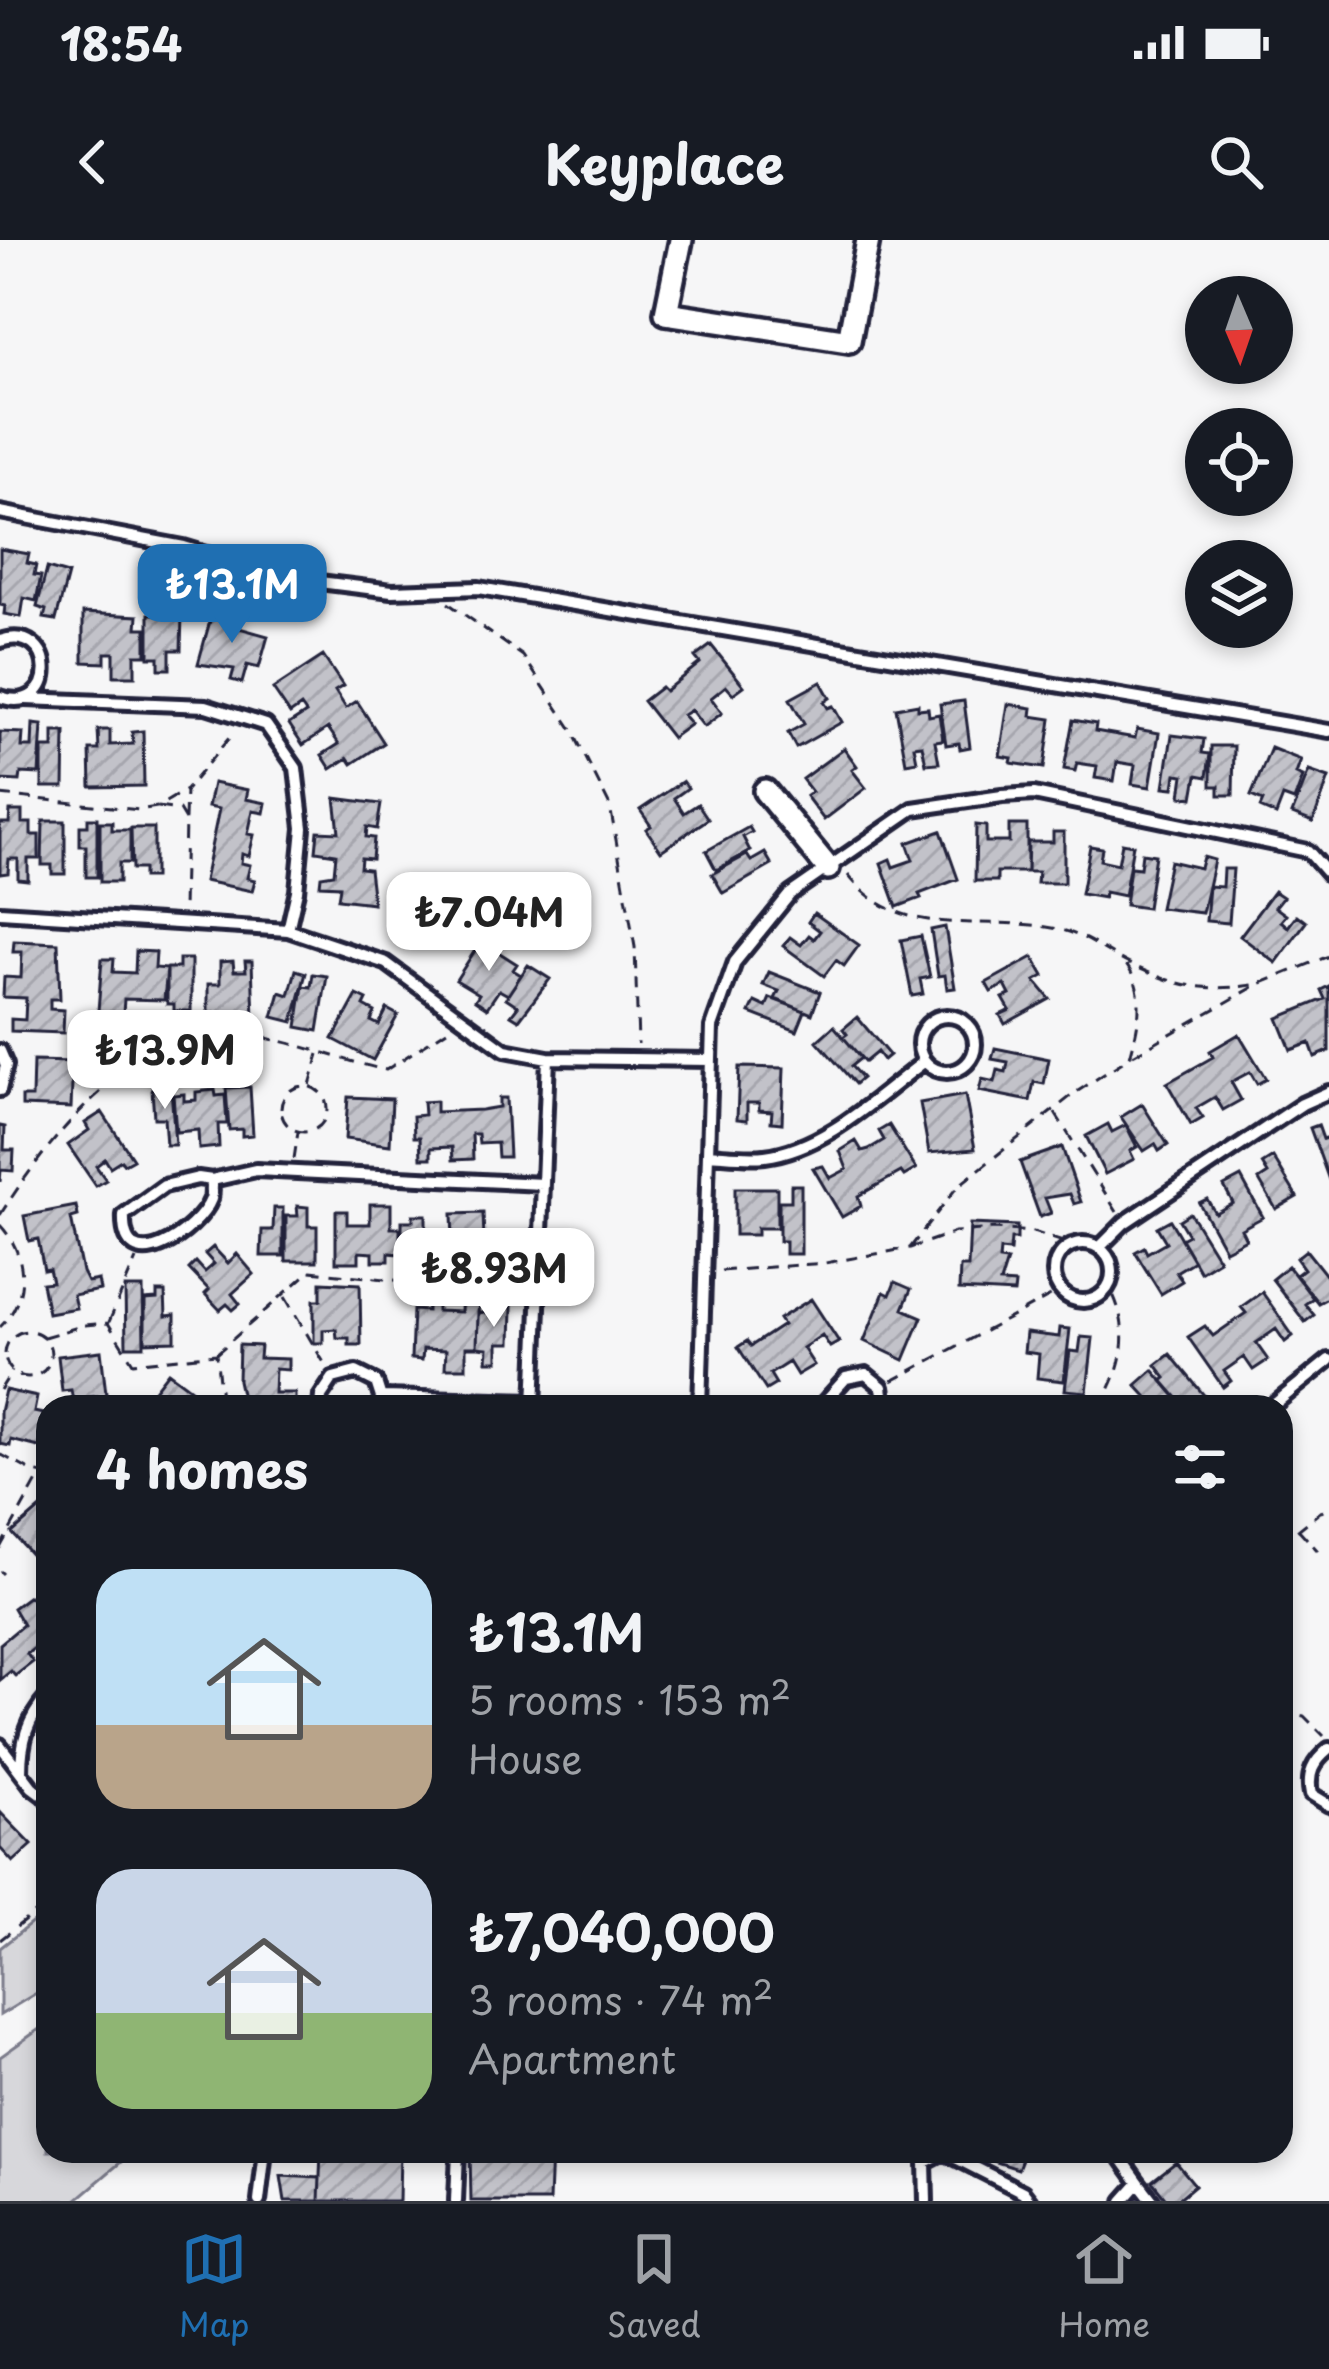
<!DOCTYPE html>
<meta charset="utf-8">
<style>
body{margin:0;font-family:"Playpen Sans",sans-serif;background:#242831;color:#f1f3f6;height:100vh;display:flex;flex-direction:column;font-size:45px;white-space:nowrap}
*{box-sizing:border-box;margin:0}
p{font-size:39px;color:#9ea1a6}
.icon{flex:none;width:66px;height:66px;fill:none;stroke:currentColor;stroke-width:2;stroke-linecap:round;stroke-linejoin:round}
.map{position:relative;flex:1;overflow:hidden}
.panel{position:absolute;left:36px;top:1155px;width:1257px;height:768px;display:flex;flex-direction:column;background:#171b24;border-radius:36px;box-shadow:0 6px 18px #0003}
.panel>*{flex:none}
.needle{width:78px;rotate:178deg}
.buttons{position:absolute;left:1185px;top:36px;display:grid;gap:24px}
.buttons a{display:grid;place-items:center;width:108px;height:108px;border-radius:50%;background:#171b24;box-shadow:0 6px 18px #0003;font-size:60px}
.price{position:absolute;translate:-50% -102px;padding:0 27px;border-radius:24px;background:#fff;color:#222;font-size:39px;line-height:78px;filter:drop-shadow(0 3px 6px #0008)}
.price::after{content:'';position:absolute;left:50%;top:72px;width:36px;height:27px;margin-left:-18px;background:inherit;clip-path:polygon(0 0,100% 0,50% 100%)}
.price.active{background:#1f6fb2;color:#fff}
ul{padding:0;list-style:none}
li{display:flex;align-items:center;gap:36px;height:300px;padding:0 60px}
li span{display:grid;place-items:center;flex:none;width:336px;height:240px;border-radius:36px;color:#555}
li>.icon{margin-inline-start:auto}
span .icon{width:144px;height:144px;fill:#fffc;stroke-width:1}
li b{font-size:51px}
h2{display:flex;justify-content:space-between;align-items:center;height:144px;padding:0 60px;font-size:51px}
.status{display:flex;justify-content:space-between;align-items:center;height:84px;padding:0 60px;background:#171b24;direction:ltr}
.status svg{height:33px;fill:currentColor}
header{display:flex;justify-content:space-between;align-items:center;height:156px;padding:0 60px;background:#171b24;font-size:54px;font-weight:700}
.tabs{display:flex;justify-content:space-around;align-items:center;height:168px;border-top:3px solid #363941;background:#171b24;font-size:33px;color:#9ea1a6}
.tabs a{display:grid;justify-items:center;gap:6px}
.tabs .active{color:#1f6fb2}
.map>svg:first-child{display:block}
</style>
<div class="status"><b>18:54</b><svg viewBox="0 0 49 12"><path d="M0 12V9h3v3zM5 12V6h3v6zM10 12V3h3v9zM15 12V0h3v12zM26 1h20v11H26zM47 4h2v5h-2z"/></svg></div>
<header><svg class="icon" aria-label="back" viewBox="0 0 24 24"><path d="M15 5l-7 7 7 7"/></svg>Keyplace<svg class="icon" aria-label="search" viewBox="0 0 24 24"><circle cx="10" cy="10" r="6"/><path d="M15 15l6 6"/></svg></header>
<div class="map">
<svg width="1329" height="1961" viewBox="0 0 1329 1961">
<defs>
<pattern id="building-hatch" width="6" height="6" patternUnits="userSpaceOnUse" patternTransform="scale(3)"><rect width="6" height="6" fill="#c2c2c9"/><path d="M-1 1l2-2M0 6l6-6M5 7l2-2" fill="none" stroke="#a6a6ae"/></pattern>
</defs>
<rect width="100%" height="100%" fill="#f6f6f7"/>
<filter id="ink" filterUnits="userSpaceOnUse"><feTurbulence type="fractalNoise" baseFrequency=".00833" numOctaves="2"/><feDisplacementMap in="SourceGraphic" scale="24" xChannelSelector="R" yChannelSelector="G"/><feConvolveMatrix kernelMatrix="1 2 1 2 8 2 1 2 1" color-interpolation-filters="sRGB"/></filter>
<g filter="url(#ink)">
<!-- green -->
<path fill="#d7d7db" stroke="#7c7c8b" stroke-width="3" d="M48 1670V1746L0 1775V1708Z
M48 1783V1911H134L75 1961H0V1817Z"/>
<!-- building -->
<path fill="url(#building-hatch)" stroke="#22223b" stroke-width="3" d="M0 309 29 314 27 323 36 325 34 335 41 336 36 361 24 358 21 377 4 374 5 366 0 365Z
M47 328 68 334 56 380 44 378 46 370 37 367Z
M213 370 242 378 239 388 268 396 259 428 247 425 242 443 231 440 234 429 198 424Z
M83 373 138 376 137 388H146V415H135V436H114V413H105V423L83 422Z
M149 374H182L181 410H170V429H159V417H149Z
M711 405 744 446 733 454 726 446 711 458 722 473 704 487 691 470 683 475 691 484 672 498 643 461 661 447 665 451 700 423 695 417Z
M323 416 343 446 335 451 346 468 357 461 384 503 352 524 348 518 331 529 322 515 339 504 328 488 303 505 289 484 306 473 301 466 290 474 273 449Z
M821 442 830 458 824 462 828 468 833 466 842 482 796 508 788 493 804 484 790 459Z
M964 461 970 507 960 509 959 503 946 505 940 464Z
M918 464V469L928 468 929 476 939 474 943 500 935 501 939 523 926 524 922 505 914 506 917 521 906 523 896 468Z
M1008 464 1032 468 1031 476 1051 479 1044 528 1011 523 1012 518 1000 516Z
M1073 480 1096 484 1095 491 1135 498 1137 489 1159 493 1150 547 1132 544 1135 525 1117 522 1114 541 1095 538 1097 526 1077 523 1075 531 1064 529Z
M33 484 42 485 39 534 21 533 20 541 0 540V492L23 493 22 507H32Z
M98 490H110V505L133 504 132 492 143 491 144 546 91 547 90 510H99Z
M53 492H65L64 547H42V508H53Z
M1172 495 1204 499 1202 513 1210 514 1207 537 1197 535 1193 558 1181 556 1184 535 1176 534 1174 548 1164 547Z
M1211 506H1234L1233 555H1219V546H1211Z
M844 508 857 526 852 530 866 548 824 580 806 556 812 552 802 539Z
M1271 508 1301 520 1296 534 1303 537 1294 561 1283 557 1276 575 1260 568 1263 561 1251 556Z
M1309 531 1329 538 1313 582 1292 574Z
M683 541 688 548 674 558 684 573 698 564 708 579 661 611 646 589 651 586 640 570Z
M213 543 248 550 246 559 266 563 264 573 253 571 248 594 254 595 249 616 242 614 241 623 250 625 247 638 255 640 252 651 204 641 219 569 208 567Z
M335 558 381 564 377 589 367 587 366 597 374 598 372 619 361 618 360 628 369 629 373 663 338 659 340 646 320 645 321 636 334 634 336 614 316 611 318 591 339 592Z
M10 571H22V583H31V595H39V619H28V640L18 639V619H9L8 633 0 634V583H9Z
M88 578H97V637H86V606H80V586H88Z
M43 581H65V634H52V625H42Z
M100 582H112V590H130V623H119V642H100Z
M976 585 986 586V602H1009V585H1027V632H997V641H975Z
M749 587 752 592 743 597 750 611 716 630 706 611Z
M131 588H154V638H143V629H132Z
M941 591 958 639 919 654 921 658 897 667 881 623 890 619 893 627 913 620 907 603Z
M1053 592H1064V643H1037L1038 632H1027L1028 602H1053Z
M1122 603 1133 605 1124 656 1105 652 1104 658 1081 654 1090 606 1102 608 1100 620 1118 624Z
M765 613 772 625 723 653 712 634 747 615 751 621Z
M1142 613 1155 615 1147 668 1125 665 1130 627 1140 628Z
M1203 617 1214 620 1202 673 1160 668 1170 621 1200 628Z
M1223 629H1233L1229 683 1206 681 1209 646 1222 647Z
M1274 651 1283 657 1275 667 1286 675 1281 681 1288 687 1297 675 1306 682 1276 723 1240 696Z
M814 673 859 705 844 726 836 720 824 736 783 706 790 697 801 705 809 695 814 699 820 691 808 682Z
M945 687 955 748 947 749 945 735 938 736 931 690Z
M921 696 930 737 920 739 923 754 912 756 901 700Z
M14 701 58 703 60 759H50V769L64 770 63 793 11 791V779L25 780 26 758 3 757 4 737 21 738 22 712H13Z
M481 701 517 724 513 730 521 735 508 755 499 750 487 768 475 760 479 754 456 740Z
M136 711 156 712 155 728 167 729 164 760 124 759 123 773 98 771 102 719H114L113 732 135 733Z
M1033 717 1044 736 1035 741 1050 759 1005 784 1000 775 1010 770 1003 758 1010 755 1005 745 991 752 986 743Z
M179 719H191V771H174V764H167V728H179Z
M233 721 234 731H246L245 721H252L254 779H232V772L208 773V744H220V722Z
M528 725 550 739 519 780 511 775 518 766 506 758Z
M296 730 306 733 293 782 273 777 280 752 289 755Z
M769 732 820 752 812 774 775 759 779 751 763 745Z
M313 734 327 736 318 791 297 787 303 746 311 747Z
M1329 746V811L1315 817 1310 803 1291 810 1278 778 1325 759 1321 750Z
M357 755 367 760 364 766 375 772 371 781 379 785 387 769 398 775 373 820 333 799Z
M770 758 805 771 797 791 750 773 755 762 766 767Z
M857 777 889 815 883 820 877 812 865 822 843 797 847 794 843 789Z
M834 786 861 818 851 826 862 838 855 844 817 801Z
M1239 794 1266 839 1257 844 1250 832 1231 842 1241 860 1223 870 1215 857 1196 868 1203 878 1191 885 1167 843 1213 817 1210 811Z
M995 808 1049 819 1044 844 1034 842 1030 861 979 851 982 839 995 842 998 830 1006 832 1008 822 992 819Z
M33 821 73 822 71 868 22 866V857H32Z
M739 827 784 828 782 883 771 882 772 871 759 870V863H747V880L737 879Z
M250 847 253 895 242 896V889L229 890 226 848Z
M171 848 175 905H166L164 878H154L152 849Z
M215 850 216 856 225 855 227 884H218L219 907 199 909 198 890 176 892 173 855 184 854V861L196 860V852Z
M965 855 975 909 929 913 920 863Z
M348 857 392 859 390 905 345 899Z
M499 858H506L509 917H498L497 903 479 904 478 894H472L473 919 453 920 452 907 431 908V918H421L420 897H414L413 876 424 875 423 862 436 861V872L481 870 499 867Z
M1142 864 1168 905 1159 911 1155 904 1144 911 1121 877Z
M102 872 133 919 124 924 121 920 110 927 105 919 96 926 106 940 96 946 68 905 89 890 85 883Z
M1108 884 1112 892 1126 885 1137 907 1130 911 1134 919 1105 934 1086 896Z
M889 885 916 929 904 936 901 932 858 956 861 966 842 977 813 928 823 926 830 938 847 929 840 911 856 901 862 911 869 909 884 900 879 891Z
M1318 885 1323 899 1329 897V940L1310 888Z
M0 886 5 887 4 910H14L13 931 1 930 0 942Z
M1062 907 1081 962 1074 964 1070 954 1045 958 1051 973 1040 977 1020 922Z
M1273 917 1297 957 1276 969 1259 940 1268 934 1262 924Z
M1241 937 1263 977 1241 989 1246 999 1225 1010 1199 963 1207 959 1215 973 1233 963 1224 946Z
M791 945H801V1014H785V1001H779V961H791Z
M735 948H777V988H757V995H735Z
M370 964H391V988H400V1014L389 1013V1021H373V1013L359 1012V1022H336V971H347V984H370Z
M76 966 78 976 71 978 82 1032 87 1042 98 1040 100 1050 73 1055 76 1068 48 1073 42 1043 52 1042 49 1029 44 1030 38 999 29 1001 24 976Z
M297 966 308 967V986H317V1021H286V976H298Z
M274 968H283V1016H261L262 990H273Z
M483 973 484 999H495L496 1025H483L484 1031H466V1026H444L443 1001H453L452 974Z
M1190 973 1219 1020 1200 1032 1181 999 1188 995 1179 980Z
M413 975H426V1022H402V981H413Z
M1170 980 1194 1021 1176 1032 1182 1041 1161 1054 1135 1012 1144 1007 1147 1013 1166 1002 1157 987Z
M970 984 1017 986V999H1011L1010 1011 1000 1010 999 1020 1007 1021 1000 1043 1015 1044 1014 1053 959 1050 960 1027H968Z
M213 1007 228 1023 237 1014 254 1034 232 1054 240 1064 233 1070 227 1064 220 1070 205 1054 209 1050 189 1029 196 1022 205 1032 214 1024 205 1014Z
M1306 1010 1329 1039V1057L1318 1063 1296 1035 1304 1029 1296 1018Z
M1288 1026 1313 1058 1305 1064 1314 1075 1305 1082 1272 1039Z
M321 1042 360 1044 361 1105H349V1098H337L336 1089 323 1090V1103H314V1060H321Z
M895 1042 911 1049 903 1069 922 1077 904 1120 864 1101 884 1052 890 1055Z
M125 1048H143L144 1106H126Z
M462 1051 479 1052 477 1107H466V1128H445L446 1110 423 1109 422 1120 411 1119 413 1070 427 1071V1063L437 1064V1071L461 1072Z
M157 1052H165L166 1076 175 1075V1101L145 1102V1060L157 1059Z
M1262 1052 1293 1096 1285 1102 1276 1089 1256 1103 1268 1120 1253 1130 1244 1117 1224 1131 1231 1141 1223 1147 1188 1097 1205 1086 1213 1096 1246 1073 1241 1067Z
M811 1059 839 1102 830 1107 822 1095 803 1108 814 1125 797 1135 789 1122 770 1134 776 1144 766 1150 738 1107 747 1101 751 1106 783 1085 779 1079Z
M489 1066 512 1067 511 1103H498V1121H487L488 1108 477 1107 478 1073H489Z
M1060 1088 1070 1089 1064 1141 1037 1138 1039 1114 1024 1112 1026 1093 1059 1097Z
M1081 1097 1093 1098 1087 1152 1065 1150 1070 1111 1079 1112Z
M239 1105 260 1106 259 1118 288 1119V1130L275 1129 274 1153H295V1167H244L238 1140Z
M101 1111 107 1162 98 1163 97 1156 83 1158 84 1167H74L71 1150 62 1151 58 1116Z
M1170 1114 1208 1160 1203 1163 1198 1157 1184 1167 1162 1141 1166 1138 1156 1125Z
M1153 1130 1180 1161 1173 1167H1156L1136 1145Z
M168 1132 203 1158 197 1167H141Z
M5 1150 37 1157 34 1172 48 1175 47 1209 11 1200 10 1206 0 1204V1172Z
M48 1262V1334L12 1293Z
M29 1356 48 1378V1397L27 1414 33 1422 15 1436 11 1431 0 1440V1404L23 1385 13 1368Z
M0 1572 32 1605 13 1622 0 1608Z
M321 1911H400L399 1961H319Z
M470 1911H551L549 1961H471Z
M993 1911H1025L1018 1929 990 1920Z
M1176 1922 1195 1945 1176 1961H1168L1152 1941Z
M281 1936 320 1938 319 1961H285Z"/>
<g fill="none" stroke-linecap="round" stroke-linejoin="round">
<defs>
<path id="lane" d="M0 272 184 307 287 338 392 351 479 348 1329 491
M0 401C59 382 60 477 0 457
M26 459 206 466 266 485 296 528 303 588 297 651 288 690
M0 672 288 690 386 723 505 810 548 818 711 820
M919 804a28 28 0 1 1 56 0a28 28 0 1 1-56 0Z
M0 811 6 825 0 850
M708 914C726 915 747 918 765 916 825 909 878 856 925 821
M198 938 212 940C212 943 212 956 211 959 199 991 121 1045 124 975L164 946Z
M212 940 256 930 543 944
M1054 1032a29 29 0 1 1 58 0a29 29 0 1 1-58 0Z
M1099 1008 1124 983 1302 864 1329 852
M383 1157 534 1161
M320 1167 321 1156 333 1138 356 1132 376 1142 384 1167
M534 1167 548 818
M700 1167 712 787 735 722 790 654 913 569 1002 556 1034 554 1308 611 1329 635
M820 1167 846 1138 866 1134 882 1147 885 1167
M1271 1167 1329 1120
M0 1505 32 1547 48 1559
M1329 1509C1313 1522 1307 1534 1311 1554L1329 1565
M21 1532C21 1501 27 1480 48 1456
M1116 1911 1139 1943
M259 1961 265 1911
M456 1961 458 1911
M926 1961 925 1922 944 1912 1023 1952 1030 1961
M1123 1961 1139 1943 1153 1961"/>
<path id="street" d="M681 0 666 73 849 101 868 0
M765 551 828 628"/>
</defs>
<!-- lane casing -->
<use href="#lane" stroke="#22223b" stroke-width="20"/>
<!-- street casing -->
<use href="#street" stroke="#22223b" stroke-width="30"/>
<!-- path -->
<path stroke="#22223b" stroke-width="3" stroke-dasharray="12 9" stroke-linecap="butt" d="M448 363 523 416 571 488 610 566 635 707 638 804
M0 555 139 570 157 567 186 550
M158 567 179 570 185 580 183 670
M185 579 186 550 234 492
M848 635C905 706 985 671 1062 690 1092 698 1110 716 1136 727 1181 748 1209 752 1259 744
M1133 815 1259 744 1329 716
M310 845 319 814
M281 869a23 23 0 1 1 46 0a23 23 0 1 1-46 0Z
M1055 873 1117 972
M294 919 298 892
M0 975C55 890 138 784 251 796 296 801 342 821 386 830L453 786
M0 985C28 1015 30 1058 0 1087
M910 1008 957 947 1075 853 1130 817C1139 784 1147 750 1124 722
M721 1031 825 1023 910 1008 955 992 994 989 1033 992 1072 1005
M285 1057 326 1126
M109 1082 136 1019
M5 1114a23 23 0 1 1 46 0a23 23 0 1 1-46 0Z
M44 1097 85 1085 108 1083 133 1123 216 1114 222 1167
M216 1114 310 1031 478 1049H524
M892 1141 1060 1051
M0 1150 12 1131
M1100 1167C1124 1125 1132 1090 1109 1046
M0 1214 33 1232 48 1235
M1299 1290 1318 1311
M1281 1304 1320 1272 1329 1270
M0 1308 41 1234
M0 1331 3 1334
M1281 1471 1304 1476 1324 1496
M0 1700 48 1662"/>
<!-- lane -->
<use href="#lane" stroke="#fff" stroke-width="10"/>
<!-- street -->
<use href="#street" stroke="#fff" stroke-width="21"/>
</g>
</g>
</svg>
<div class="buttons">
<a><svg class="needle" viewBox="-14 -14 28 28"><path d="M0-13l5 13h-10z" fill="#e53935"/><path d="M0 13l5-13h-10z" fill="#9ea1a6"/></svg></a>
<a><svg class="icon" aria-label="locate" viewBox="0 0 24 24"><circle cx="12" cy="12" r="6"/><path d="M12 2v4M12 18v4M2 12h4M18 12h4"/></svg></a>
<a><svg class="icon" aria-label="layers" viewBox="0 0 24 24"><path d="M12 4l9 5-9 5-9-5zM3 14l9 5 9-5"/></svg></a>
</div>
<b class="price active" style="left:232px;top:406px">₺13.1M</b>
<b class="price" style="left:489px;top:734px">₺7.04M</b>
<b class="price" style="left:165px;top:872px">₺13.9M</b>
<b class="price" style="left:494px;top:1090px">₺8.93M</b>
<section class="panel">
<h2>4 homes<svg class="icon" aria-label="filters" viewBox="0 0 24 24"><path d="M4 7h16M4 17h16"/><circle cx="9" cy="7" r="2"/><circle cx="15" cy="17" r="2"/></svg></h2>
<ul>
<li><span style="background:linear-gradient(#bfe0f5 65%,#b9a48a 0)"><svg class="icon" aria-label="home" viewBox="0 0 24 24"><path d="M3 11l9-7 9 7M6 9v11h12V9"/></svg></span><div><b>₺13.1M</b><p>5 rooms · 153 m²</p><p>House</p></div></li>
<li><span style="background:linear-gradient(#c9d6e8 60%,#8fb573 0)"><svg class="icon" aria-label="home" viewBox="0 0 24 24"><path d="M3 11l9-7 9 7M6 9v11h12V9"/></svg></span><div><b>₺7,040,000</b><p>3 rooms · 74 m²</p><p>Apartment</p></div></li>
</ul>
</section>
</div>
<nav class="tabs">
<a class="active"><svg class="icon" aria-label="map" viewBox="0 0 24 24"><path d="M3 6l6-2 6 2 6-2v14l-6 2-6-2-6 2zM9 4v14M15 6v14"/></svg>Map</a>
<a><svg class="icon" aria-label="saved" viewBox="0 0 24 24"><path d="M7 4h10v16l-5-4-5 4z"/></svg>Saved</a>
<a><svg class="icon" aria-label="home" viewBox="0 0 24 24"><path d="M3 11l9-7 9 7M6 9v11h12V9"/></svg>Home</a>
</nav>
